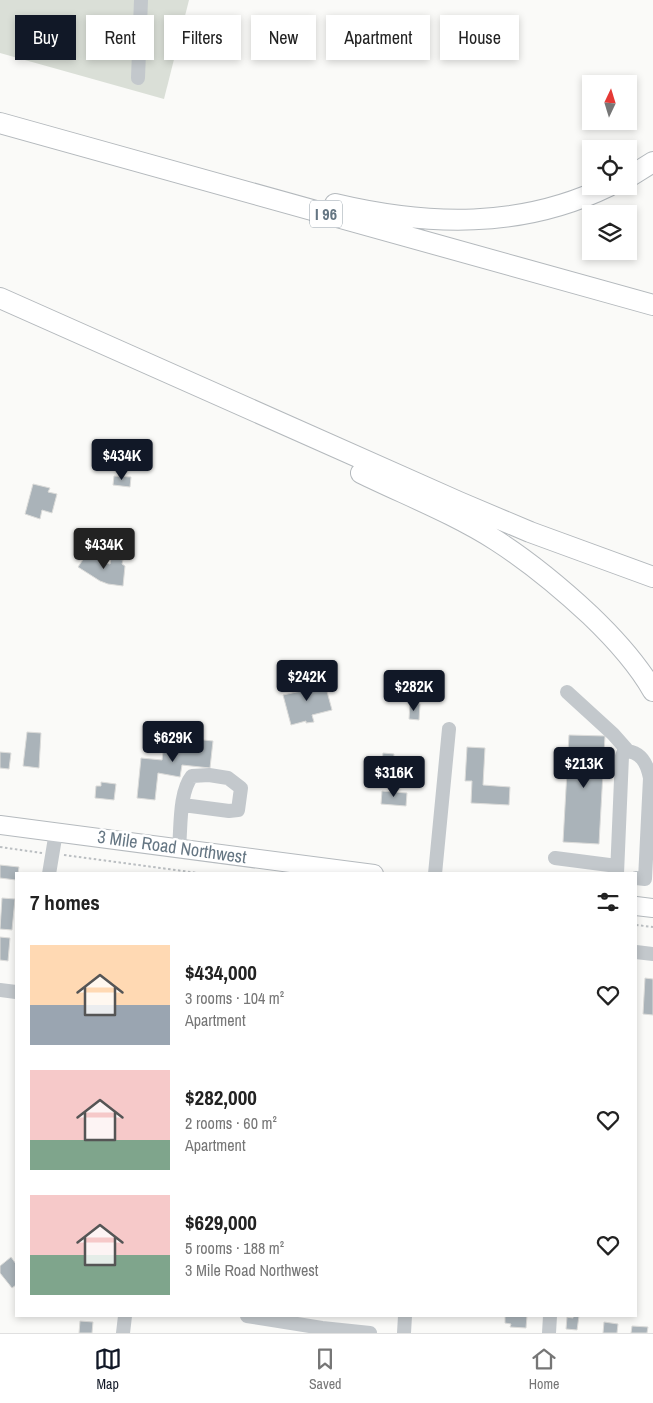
<!DOCTYPE html>
<meta charset="utf-8">
<style>
body{margin:0;font-family:"Archivo Narrow",sans-serif;background:#f2f2f2;color:#222;height:100vh;display:flex;flex-direction:column;font-size:19px;white-space:nowrap}
*{box-sizing:border-box;margin:0}
p{font-size:16px;color:#767676}
.icon{flex:none;width:28px;height:28px;fill:none;stroke:currentColor;stroke-width:2;stroke-linecap:round;stroke-linejoin:round}
.map{position:relative;flex:1;overflow:hidden}
.panel{position:absolute;left:15px;top:872px;width:622px;height:445px;display:flex;flex-direction:column;background:#fff;border-radius:0px;box-shadow:0 2px 8px #0003}
.panel>*{flex:none}
.banner{position:absolute;left:15px;top:15px;width:624px;height:45px;display:flex;gap:10px}
.needle{width:32px;rotate:4deg}
.controls{position:absolute;left:582px;top:75px;display:grid;gap:10px}
.controls a{display:grid;place-items:center;width:55px;height:55px;border-radius:0px;background:#fff;box-shadow:0 2px 8px #0003;font-size:25px}
.price{position:absolute;translate:-50% -42px;padding:0 11px;border-radius:5px;background:#111827;color:#fff;font-size:16px;line-height:32px;filter:drop-shadow(0 1px 2px #0008)}
.price::after{content:'';position:absolute;left:50%;top:30px;width:15px;height:11px;margin-left:-8px;background:inherit;clip-path:polygon(0 0,100% 0,50% 100%)}
.price.selected{background:#222;color:#fff}
ul{padding:0;list-style:none}
li{display:flex;align-items:center;gap:15px;height:125px;padding:0 15px}
li span{display:grid;place-items:center;flex:none;width:140px;height:100px;border-radius:0px;color:#555}
li>.icon{margin-inline-start:auto}
span .icon{width:60px;height:60px;fill:#fffc;stroke-width:1}
li b{font-size:21px}
h2{display:flex;justify-content:space-between;align-items:center;height:60px;padding:0 15px;font-size:21px}
.pill{padding:0 18px;border-radius:0px;background:#fff;box-shadow:0 2px 8px #0003;font-size:18px;line-height:45px}
.pill.selected{background:#111827;color:#fff}
.menu{display:flex;justify-content:space-around;align-items:center;height:70px;border-top:1px solid #e0e0e0;background:#fff;font-size:14px;color:#767676}
.menu a{display:grid;justify-items:center;gap:2px}
.menu .selected{color:#111827}
.map>svg:first-child{display:block}
</style>
<div class="map">
<svg width="653" height="1333" viewBox="0 0 653 1333">
<rect width="100%" height="100%" fill="#fafaf8"/>
<!-- green -->
<path fill="#dadfd7" d="M0 0H189L164 99 0 53Z"/>
<!-- building -->
<path fill="#aab3b9" stroke="#dcdcda" d="M114 476 131 477 130 487 113 485Z
M33 484 50 488 48 492 57 494 52 513 42 510 40 519 25 514Z
M88 552 106 563 110 564 111 558 123 560 122 564 125 566 123 586 108 584 100 581 78 567Z
M308 680 309 684 324 680 332 710 312 715 314 722 306 723V721L291 725 283 695 301 691 299 683Z
M410 703 420 704 419 720 409 719Z
M27 732 41 733 39 768 23 766Z
M569 735 605 736 599 844 563 842Z
M165 736 213 741 210 768 182 765 180 777 158 773 155 800 137 798 141 758 162 760Z
M467 747 485 748 483 785 510 787 509 805 471 803 472 781H465Z
M0 752 11 753 9 769 0 768Z
M383 753 394 754 393 768 381 767Z
M101 782 116 784 114 800 95 798 96 786H101Z
M382 791 407 793 406 806 381 804Z
M0 865 19 867 18 874H16V880L0 878Z
M2 898 15 899 12 930 0 929Z
M0 937 10 938 8 961 0 960Z
M645 978 653 979V1015L643 1014Z
M11 1257 16 1264V1285L12 1288 0 1273V1266Z
M505 1316H527L526 1328 510 1327 511 1324 505 1323Z
M573 1316H579L577 1330 566 1329 567 1317 573 1318Z
M80 1321 93 1322 92 1333H79Z
M604 1322 618 1324 617 1333H603Z
M632 1326 648 1327 647 1333H631Z"/>
<g fill="none" stroke-linecap="round" stroke-linejoin="round">
<defs>
<path id="major" d="M0 825 374 874
M636 906 653 908"/>
<path id="highway" d="M0 123 653 305
M629 177 653 162
M335 204C428 226 521 229 609 186
M0 298 459 502 530 532 653 577
M361 473C406 495 455 514 497 541 531 563 561 588 590 615 613 637 637 663 653 691"/>
</defs>
<!-- major casing -->
<use href="#major" stroke="#b5babe" stroke-width="20"/>
<!-- highway casing -->
<use href="#highway" stroke="#b4b9bd" stroke-width="22"/>
<!-- path -->
<path stroke="#bbbfc2" stroke-width="2" stroke-dasharray="2.5 2.5" stroke-linecap="butt" d="M0 847 42 853
M64 855 205 874
M636 925 653 927"/>
<!-- minor -->
<path stroke="#c3c8cc" stroke-width="14" d="M138 78 141 0
M567 692 613 734 628 751
M179 848C181 827 179 792 192 776L209 775 228 778 241 788 238 810 229 811 183 805
M555 858 617 866
M49 874 56 832
M435 874 449 729
M617 874 622 756 624 751C641 751 647 763 650 778L645 879 636 878
M636 952 653 954
M0 990 16 992
M247 1316 322 1328 370 1333
M123 1333 125 1316
M404 1333 405 1316
M549 1333 550 1316"/>
<!-- major -->
<use href="#major" stroke="#fff" stroke-width="18"/>
<!-- highway -->
<use href="#highway" stroke="#fff" stroke-width="20"/>
</g>
<g text-anchor="middle" stroke-width="5" stroke-linejoin="round" paint-order="stroke">
<!-- shield labels -->
<rect fill="#fff" stroke="#939fa8" stroke-width="1" x="310" y="200.5" width="32" height="27" rx="4"/>
<g font-size="16" font-weight="bold" fill="#657683">
<text x="326" y="220">I 96</text>
</g>
<!-- street labels -->
<g font-size="18" fill="#657683" stroke="#fff">
<text transform="translate(172 847) rotate(8)" y="6">3 Mile Road Northwest</text>
</g>
</g>
</svg>
<div class="controls">
<a><svg class="needle" viewBox="-14 -14 28 28"><path d="M0-13l5 13h-10z" fill="#e53935"/><path d="M0 13l5-13h-10z" fill="#767676"/></svg></a>
<a><svg class="icon" aria-label="locate" viewBox="0 0 24 24"><circle cx="12" cy="12" r="6"/><path d="M12 2v4M12 18v4M2 12h4M18 12h4"/></svg></a>
<a><svg class="icon" aria-label="layers" viewBox="0 0 24 24"><path d="M12 4l9 5-9 5-9-5zM3 14l9 5 9-5"/></svg></a>
</div>
<b class="price" style="left:122px;top:481px">$434K</b>
<b class="price selected" style="left:104px;top:570px">$434K</b>
<b class="price" style="left:307px;top:702px">$242K</b>
<b class="price" style="left:414px;top:712px">$282K</b>
<b class="price" style="left:173px;top:763px">$629K</b>
<b class="price" style="left:584px;top:789px">$213K</b>
<b class="price" style="left:394px;top:798px">$316K</b>
<div class="banner">
<a class="pill selected">Buy</a>
<a class="pill">Rent</a>
<a class="pill">Filters</a>
<a class="pill">New</a>
<a class="pill">Apartment</a>
<a class="pill">House</a>
</div>
<section class="panel">
<h2>7 homes<svg class="icon" aria-label="filters" viewBox="0 0 24 24"><path d="M4 7h16M4 17h16"/><circle cx="9" cy="7" r="2"/><circle cx="15" cy="17" r="2"/></svg></h2>
<ul>
<li><span style="background:linear-gradient(#ffd9b3 60%,#9aa5b1 0)"><svg class="icon" aria-label="home" viewBox="0 0 24 24"><path d="M3 11l9-7 9 7M6 9v11h12V9"/></svg></span><div><b>$434,000</b><p>3 rooms · 104 m²</p><p>Apartment</p></div><svg class="icon" aria-label="heart" viewBox="0 0 24 24"><path d="M12 20l-8-8c-3-5 5-10 8-4 3-6 11-1 8 4z"/></svg></li>
<li><span style="background:linear-gradient(#f6c9c9 70%,#7fa58c 0)"><svg class="icon" aria-label="home" viewBox="0 0 24 24"><path d="M3 11l9-7 9 7M6 9v11h12V9"/></svg></span><div><b>$282,000</b><p>2 rooms · 60 m²</p><p>Apartment</p></div><svg class="icon" aria-label="heart" viewBox="0 0 24 24"><path d="M12 20l-8-8c-3-5 5-10 8-4 3-6 11-1 8 4z"/></svg></li>
<li><span style="background:linear-gradient(#f6c9c9 60%,#7fa58c 0)"><svg class="icon" aria-label="home" viewBox="0 0 24 24"><path d="M3 11l9-7 9 7M6 9v11h12V9"/></svg></span><div><b>$629,000</b><p>5 rooms · 188 m²</p><p>3 Mile Road Northwest</p></div><svg class="icon" aria-label="heart" viewBox="0 0 24 24"><path d="M12 20l-8-8c-3-5 5-10 8-4 3-6 11-1 8 4z"/></svg></li>
</ul>
</section>
</div>
<nav class="menu">
<a class="selected"><svg class="icon" aria-label="map" viewBox="0 0 24 24"><path d="M3 6l6-2 6 2 6-2v14l-6 2-6-2-6 2zM9 4v14M15 6v14"/></svg>Map</a>
<a><svg class="icon" aria-label="saved" viewBox="0 0 24 24"><path d="M7 4h10v16l-5-4-5 4z"/></svg>Saved</a>
<a><svg class="icon" aria-label="home" viewBox="0 0 24 24"><path d="M3 11l9-7 9 7M6 9v11h12V9"/></svg>Home</a>
</nav>
